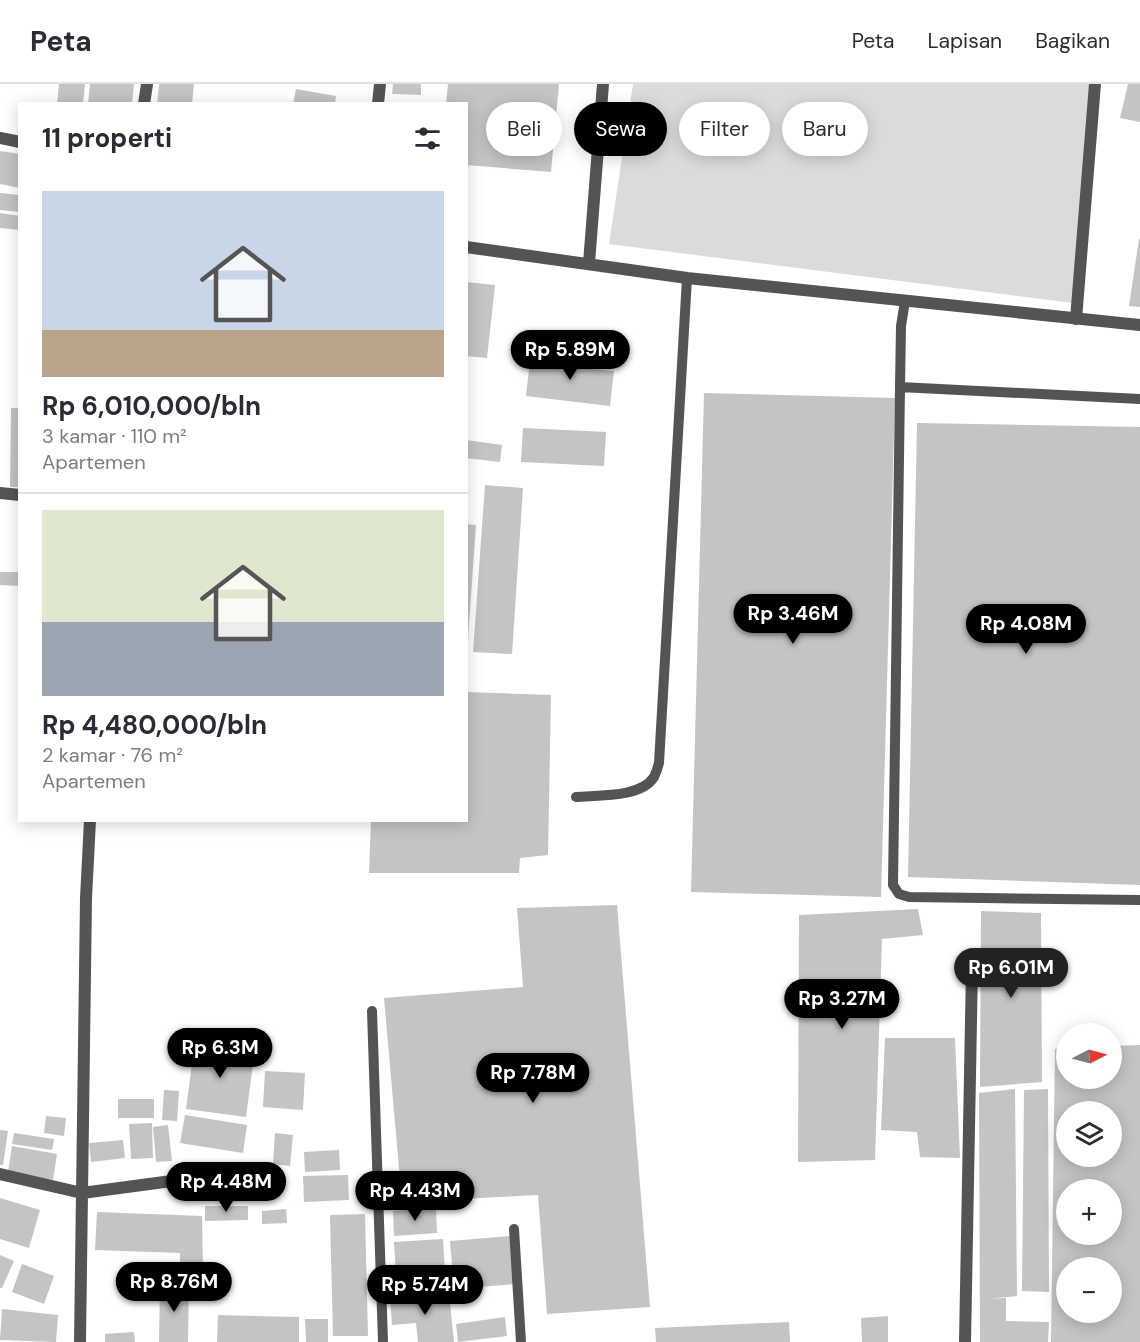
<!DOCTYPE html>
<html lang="id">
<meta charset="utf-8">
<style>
:root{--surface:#fff;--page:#f7f7f7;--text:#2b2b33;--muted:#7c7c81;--line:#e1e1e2;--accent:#000}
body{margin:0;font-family:"DM Sans",sans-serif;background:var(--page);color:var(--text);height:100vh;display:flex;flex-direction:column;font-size:22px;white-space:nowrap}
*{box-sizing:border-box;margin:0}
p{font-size:20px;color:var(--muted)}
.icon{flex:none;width:33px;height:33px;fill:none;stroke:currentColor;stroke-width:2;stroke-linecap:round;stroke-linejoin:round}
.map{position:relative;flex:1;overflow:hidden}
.details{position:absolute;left:18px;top:18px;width:450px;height:720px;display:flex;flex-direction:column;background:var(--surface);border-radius:0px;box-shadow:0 3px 15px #0003}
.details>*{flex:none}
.banner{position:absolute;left:486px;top:18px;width:564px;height:54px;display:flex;gap:12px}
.needle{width:39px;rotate:84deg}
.fabs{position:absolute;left:1056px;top:939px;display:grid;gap:12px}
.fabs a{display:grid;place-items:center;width:66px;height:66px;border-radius:50%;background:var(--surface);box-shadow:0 3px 15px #0003;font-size:30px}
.price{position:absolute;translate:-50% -51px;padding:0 14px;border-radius:21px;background:var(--accent);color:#fff;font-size:20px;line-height:39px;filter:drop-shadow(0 2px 3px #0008)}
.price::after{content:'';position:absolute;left:50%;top:36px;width:18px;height:14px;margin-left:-9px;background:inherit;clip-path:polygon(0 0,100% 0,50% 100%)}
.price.selected{background:#222;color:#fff}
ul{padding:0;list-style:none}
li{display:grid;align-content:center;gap:12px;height:318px;padding:0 24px}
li+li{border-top:2px solid var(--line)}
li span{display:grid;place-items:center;height:186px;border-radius:0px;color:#555}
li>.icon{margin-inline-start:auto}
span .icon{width:108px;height:108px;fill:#fffc;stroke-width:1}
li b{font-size:26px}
h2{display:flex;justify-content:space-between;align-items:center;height:72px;padding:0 24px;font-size:26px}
.tag{padding:0 21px;border-radius:27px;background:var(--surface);box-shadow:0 3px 15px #0003;font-size:21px;line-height:54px}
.tag.selected{background:var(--accent);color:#fff}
header{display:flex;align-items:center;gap:36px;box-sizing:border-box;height:84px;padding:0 30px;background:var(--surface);border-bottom:2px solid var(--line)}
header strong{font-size:28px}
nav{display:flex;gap:33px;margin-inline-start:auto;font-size:21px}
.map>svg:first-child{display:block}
.green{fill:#dbdbdb}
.building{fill:#c4c4c4;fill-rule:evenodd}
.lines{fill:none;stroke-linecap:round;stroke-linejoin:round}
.lane{stroke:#545454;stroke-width:10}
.street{stroke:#545454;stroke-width:12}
</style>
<header>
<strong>Peta</strong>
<nav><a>Peta</a><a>Lapisan</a><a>Bagikan</a></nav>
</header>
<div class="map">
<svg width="1140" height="1258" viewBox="0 0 1140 1258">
<rect width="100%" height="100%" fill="#fff"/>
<path class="green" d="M633,0h459l-19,219 -464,-59z"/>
<path class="building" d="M59,0h26l-2,20h-26z
M90,0h44l-2,20h-44z
M159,0h35l-2,20h-35z
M393,0h28v11l-29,-1z
M448,0h111l-8,88 -85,-7v-61h-20z
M1128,0h12v38l-20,-4z
M296,5l40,7 -1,8h-42z
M0,67l20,3v34l-20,-4z
M0,109l20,2v17l-20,-2z
M0,129l20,3v14l-20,-2z
M1139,155h1v68l-11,-1z
M466,198l29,3 -8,73 -21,-2z
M560,265l24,2 -2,17 32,3 -4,35 -84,-10 4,-35 29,4z
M704,309l191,5 -14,499 -190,-5z
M11,324h9v79h-10z
M917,339l223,4v458l-232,-8z
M523,344l83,4 -2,34 -83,-4z
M466,356l36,5 -2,17 -34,-4z
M485,401l38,3 -11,166 -39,-2z
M466,440l10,1 -8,113h-2z
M0,488h20v14l-20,-1z
M466,608l85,3 -3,160 -28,3 -1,15h-150l2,-53h95z
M617,821l33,402 -103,7 -9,-119 -136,7 -18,-204 139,-11 -6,-79z
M918,825l5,26 -41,4 -7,221 -77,2 1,-247z
M981,827l60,2 1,169 -62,5z
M885,954h70l5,120 -40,-1 -3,-25 -36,-2z
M195,957l60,8 -9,68 -60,-8z
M1140,961v297h-89l4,-293 11,-1v30h46v-32zM1066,1028h46v44h-46zM1066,1106h46v44h-46zM1066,1184h46v44h-46z
M265,987l40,2 -2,37 -40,-3z
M1015,1005l2,207 -29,3 18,-1v23l43,1 -1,20h-68l-1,-249z
M1048,1005l1,203 -27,-1 2,-201z
M164,1006l15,1 -2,30 -15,-1z
M118,1015h36v19h-36z
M185,1031l62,10 -4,28 -63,-10z
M46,1032l20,2 -2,18 -20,-3z
M152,1039l1,35 -22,1 -2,-35z
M168,1041l4,36 -16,1 -3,-35z
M0,1046l8,1 -5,34h-3z
M14,1049l40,6 -2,11 -40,-6z
M275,1049l18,2 -3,31 -17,-2z
M123,1056l2,18 -34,4 -2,-19z
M12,1062l45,8 -4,26 -45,-8z
M339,1066l1,20 -35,2 -1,-20z
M348,1091l1,25 -45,2 -1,-26z
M0,1114l40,12 -11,38 -29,-9z
M205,1122h43v14l-43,1z
M436,1124l1,25 -43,3 -1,-25z
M286,1125l1,14 -25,1v-13z
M97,1128l105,4 1,52h-23v-15l-85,-3z
M365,1130l3,122h-35l-3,-121z
M511,1152l4,48 -61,5 -4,-48z
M443,1155l3,51 -49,3 -3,-51z
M0,1171l14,6 -12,27h-2z
M22,1180l32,12 -10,28 -32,-12z
M160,1199h29l-1,59h-29z
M449,1209l5,49h-36l-2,-19 -24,2 -2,-27z
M2,1225l56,6 -2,27 -56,-2z
M218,1231l81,2v25h-82z
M888,1232v26h-26l-1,-24z
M505,1233l2,19 -49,6 -2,-18z
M305,1235h23v23h-22z
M789,1238l1,20h-134l-1,-14z
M134,1248l1,10h-30v-8z"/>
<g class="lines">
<path class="lane" d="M905,217l-4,25 -1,61 -7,498 6,9 10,3 231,3
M900,303l240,12
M576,713c21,-2 65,1 78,-20 2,-4 4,-10 5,-14l28,-485
M372,927l11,331
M514,1145l7,113"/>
<path class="street" d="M144,20l3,-20
M378,20l2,-20
M0,54l20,4
M466,163l221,31 453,47
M589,179l14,-179
M1076,235l19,-235
M0,409l20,2
M0,1090l82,19 172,-23
M80,1258l6,-444 4,-78
M965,1258l7,-375"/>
</g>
</svg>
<div class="fabs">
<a><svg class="needle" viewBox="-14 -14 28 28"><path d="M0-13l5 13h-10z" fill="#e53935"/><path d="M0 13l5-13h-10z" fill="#7c7c81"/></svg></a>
<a><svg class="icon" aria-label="layers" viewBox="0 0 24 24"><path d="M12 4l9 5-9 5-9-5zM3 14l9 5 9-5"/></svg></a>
<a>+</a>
<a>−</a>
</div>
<b class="price" style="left:570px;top:297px">Rp 5.89M</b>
<b class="price" style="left:793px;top:561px">Rp 3.46M</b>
<b class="price" style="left:1026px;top:571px">Rp 4.08M</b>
<b class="price selected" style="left:1011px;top:915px">Rp 6.01M</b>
<b class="price" style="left:842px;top:946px">Rp 3.27M</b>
<b class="price" style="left:220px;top:995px">Rp 6.3M</b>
<b class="price" style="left:533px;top:1020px">Rp 7.78M</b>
<b class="price" style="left:226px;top:1129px">Rp 4.48M</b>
<b class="price" style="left:415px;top:1138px">Rp 4.43M</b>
<b class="price" style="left:174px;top:1229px">Rp 8.76M</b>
<b class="price" style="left:425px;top:1232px">Rp 5.74M</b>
<div class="banner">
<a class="tag">Beli</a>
<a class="tag selected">Sewa</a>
<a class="tag">Filter</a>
<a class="tag">Baru</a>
</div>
<section class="details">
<h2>11 properti<svg class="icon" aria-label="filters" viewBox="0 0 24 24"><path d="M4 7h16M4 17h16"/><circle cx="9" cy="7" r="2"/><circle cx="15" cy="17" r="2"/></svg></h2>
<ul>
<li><span style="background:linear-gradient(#c9d6e8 75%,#b9a48a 0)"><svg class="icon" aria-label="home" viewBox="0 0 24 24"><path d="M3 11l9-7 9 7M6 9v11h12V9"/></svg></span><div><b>Rp 6,010,000/bln</b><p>3 kamar · 110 m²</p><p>Apartemen</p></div></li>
<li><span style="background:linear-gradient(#dfe7d0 60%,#9aa5b1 0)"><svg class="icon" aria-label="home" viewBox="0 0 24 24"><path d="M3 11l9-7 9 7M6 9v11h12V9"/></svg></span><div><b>Rp 4,480,000/bln</b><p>2 kamar · 76 m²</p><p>Apartemen</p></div></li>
</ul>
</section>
</div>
